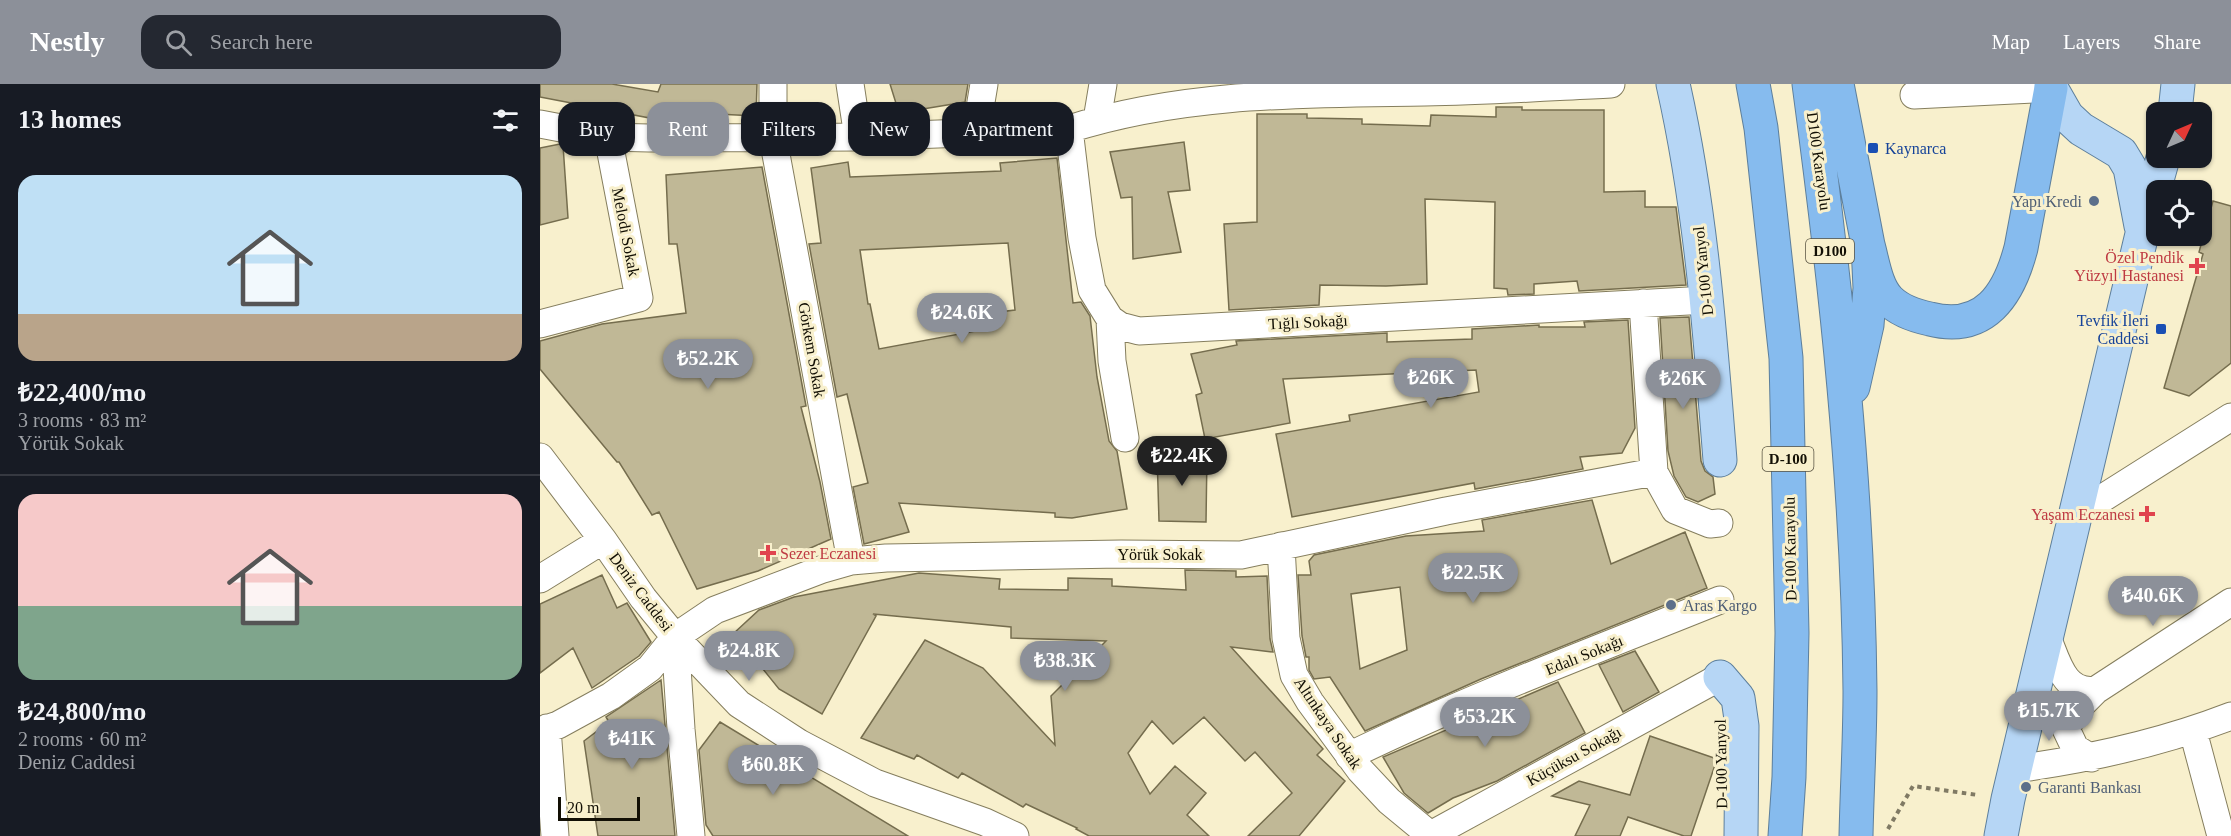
<!DOCTYPE html>
<meta charset="utf-8">
<style>
:root{--surface:#171b24;--page:#242831;--text:#f1f3f6;--muted:#9ea1a6;--line:#363941;--accent:#8c9099}
body{margin:0;font-family:"Times New Roman",serif;background:var(--page);color:var(--text);height:100vh;display:flex;flex-direction:column;font-size:22px;white-space:nowrap}
*{box-sizing:border-box;margin:0}
p{font-size:20px;color:var(--muted)}
.icon{flex:none;width:33px;height:33px;fill:none;stroke:currentColor;stroke-width:2;stroke-linecap:round;stroke-linejoin:round}
.map{position:relative;flex:1;overflow:hidden}
.drawer{display:flex;flex-direction:column;background:var(--surface);width:540px}
.drawer>*{flex:none}
.guide{position:absolute;left:18px;top:18px;width:570px;height:54px;display:flex;gap:12px}
.needle{width:39px;rotate:46deg}
.tools{position:absolute;left:1606px;top:18px;display:grid;gap:12px}
.tools a{display:grid;place-items:center;width:66px;height:66px;border-radius:12px;background:var(--surface);box-shadow:0 2px 4px #0004;font-size:30px}
.scale{position:absolute;left:18px;bottom:15px;width:82px;box-sizing:border-box;padding-left:6px;border:3px solid #120f04;border-top:0;font-size:16px;line-height:21px;white-space:nowrap;color:#120f04;-webkit-text-stroke:4px #f8f0cd;paint-order:stroke}
.price{position:absolute;translate:-50% -51px;padding:0 14px;border-radius:21px;background:var(--accent);color:#fff;font-size:20px;line-height:39px;filter:drop-shadow(0 2px 3px #0008)}
.price::after{content:'';position:absolute;left:50%;top:36px;width:18px;height:14px;margin-left:-9px;background:inherit;clip-path:polygon(0 0,100% 0,50% 100%)}
.price.current{background:#222;color:#fff}
ul{padding:0;list-style:none}
li{display:grid;align-content:center;gap:12px;height:318px;padding:0 18px}
li+li{border-top:2px solid var(--line)}
li span{display:grid;place-items:center;height:186px;border-radius:18px;color:#555}
li>.icon{margin-inline-start:auto}
span .icon{width:108px;height:108px;fill:#fffc;stroke-width:1}
li b{font-size:26px}
h2{display:flex;justify-content:space-between;align-items:center;height:72px;padding:0 18px;font-size:26px}
.chip{padding:0 21px;border-radius:18px;background:var(--surface);box-shadow:0 2px 4px #0004;font-size:21px;line-height:54px}
.chip.current{background:var(--accent);color:#fff}
header{display:flex;align-items:center;gap:36px;box-sizing:border-box;height:84px;padding:0 30px;background:var(--accent);color:#fff}
header strong{font-size:28px}
nav{display:flex;gap:33px;margin-inline-start:auto;font-size:21px}
.search{width:420px;height:54px;background:var(--page);display:flex;align-items:center;gap:15px;box-sizing:border-box;padding:0 21px;border-radius:18px;color:var(--muted);font-size:22px}
main{display:flex;flex:1;min-height:0}
.map>svg:first-child{display:block}
.building{fill:#c0b896;stroke:#756d4e;stroke-width:1.5;fill-rule:evenodd}
.lines{fill:none;stroke-linecap:round;stroke-linejoin:round}
.minor-casing{stroke:#857e5e;stroke-width:29}
.major-casing{stroke:#5d7f9c;stroke-width:35}
.highway-casing{stroke:#5d7f9c;stroke-width:35}
.path{stroke:#807a64;stroke-width:4;stroke-dasharray:4.5 4.5;stroke-linecap:butt}
.minor{stroke:#fff;stroke-width:27}
.major{stroke:#b6d6f5;stroke-width:33}
.highway{stroke:#86bbee;stroke-width:33}
.transit-dot{fill:#1a4fb4;stroke:#f8f0cd;stroke-width:2}
.service-dot{fill:#5c6f8a;stroke:#f8f0cd;stroke-width:2}
.health-dot{fill:#e0444e;stroke:#f8f0cd;stroke-width:2}
.labels{text-anchor:middle;dominant-baseline:central;stroke-width:6;stroke-linejoin:round;paint-order:stroke}
.shield{fill:#f8f0cd;stroke:#575240;stroke-width:1.5}
.shield-label{font-size:15px;font-weight:bold;fill:#120f04}
.transit-label{font-size:16px;fill:#164399;stroke:#f8f0cd;text-anchor:start}
.street-label{font-size:16px;fill:#120f04;stroke:#f8f0cd}
.service-label{font-size:16px;fill:#4e5e75;stroke:#f8f0cd;text-anchor:start}
.health-label{font-size:16px;fill:#be3a42;stroke:#f8f0cd;text-anchor:end}
</style>
<header>
<strong>Nestly</strong>
<div class="search"><svg class="icon" aria-label="search" viewBox="0 0 24 24"><circle cx="10" cy="10" r="6"/><path d="M15 15l6 6"/></svg>Search here</div>
<nav><a>Map</a><a>Layers</a><a>Share</a></nav>
</header>
<main>
<section class="drawer">
<h2>13 homes<svg class="icon" aria-label="filters" viewBox="0 0 24 24"><path d="M4 7h16M4 17h16"/><circle cx="9" cy="7" r="2"/><circle cx="15" cy="17" r="2"/></svg></h2>
<ul>
<li><span style="background:linear-gradient(#bfe0f5 75%,#b9a48a 0)"><svg class="icon" aria-label="home" viewBox="0 0 24 24"><path d="M3 11l9-7 9 7M6 9v11h12V9"/></svg></span><div><b>₺22,400/mo</b><p>3 rooms · 83 m²</p><p>Yörük Sokak</p></div></li>
<li><span style="background:linear-gradient(#f6c9c9 60%,#7fa58c 0)"><svg class="icon" aria-label="home" viewBox="0 0 24 24"><path d="M3 11l9-7 9 7M6 9v11h12V9"/></svg></span><div><b>₺24,800/mo</b><p>2 rooms · 60 m²</p><p>Deniz Caddesi</p></div></li>
</ul>
</section>
<div class="map">
<svg width="1691" height="752" viewBox="0 0 1691 752">
<rect width="100%" height="100%" fill="#f8f0cd"/>
<path class="building" d="M0,0h72l46,8 3,-8h96l-1,32 -39,-2v-3l-61,-2 -1,10 -115,-22z
M350,0h78l-3,18 -66,11z
M956,23h26v3h82v82l41,-1v16h31l10,78 -107,6 -2,-10 -43,3v10l-26,1 -1,-6 -13,-1 1,-86 -70,-3 2,85 -41,2 -66,-1 -1,20 -90,5 -5,-86 33,-2v-108h50v4l55,1v5l68,2 1,-11 65,2z
M644,58l6,48 -22,2 13,60 -48,7 -1,-62 -11,1 -11,-46z
M20,60l3,1 5,73 -28,7v-77z
M517,74l16,145 8,-1 9,14 7,61 12,64 8,10 10,58 -55,9 -17,-1v-4l-156,-10 10,29 -45,12 -11,-57 15,-4 -21,-89 -10,3 -28,-153 12,-1 -10,-75 37,-6 2,15 151,-6 -1,-8zM468,159l7,67 -41,5 2,16 -97,18 -9,-45h-2l-8,-54z
M222,83l44,239 -5,1 19,75 11,57 -73,32 -61,18 -38,-77 -7,3 -33,-53h-2l-77,-93v-28l62,-17 84,-11 -9,-69h-8l-3,-69z
M1673,117l18,5v157l-42,33 -25,-8 39,-134 -4,-2z
M1149,233l12,144 4,10 8,6 2,17 -17,8 -12,-5 -12,-21 -6,-25 -8,-133z
M1088,236l7,108 -13,25 -42,4 3,12 -108,20 -1,-6 -182,34 -16,-83 74,-13 -1,-6 130,-23 -3,-22 -193,9 7,44 -85,16 -9,-44 6,-2 -11,-39 46,-9 -1,-4 151,-8v9l85,-3v-10l67,-4v2h46l-1,-5z
M617,369l50,1 -1,68 -47,-1z
M1052,416l19,64 74,-32 22,56 -226,91 -116,52 -35,-54 -16,2 -5,-9v-13h-3l-4,-21 -4,-61h13l-2,-14 5,-6 92,-19 78,-5 -2,-11zM860,503l7,63 -47,19 -9,-75z
M645,486l51,1v6l31,-1 3,63 3,13 -42,-5 92,102 -6,6 28,26 -46,55h-51l44,-43 -37,-41 -10,9 -41,-44 -31,27 -21,-23 -24,32 22,41 25,-28 31,27 -19,22 22,21h-120l-13,-7 1,-1 -51,-24 -3,3 -61,-34 -4,5 -41,-23 -3,4 -53,-21 64,-98 58,28 72,77 -4,-49 55,-55 -95,-3v-11l-138,-13 3,2 -54,98 -43,-25 -45,-56 25,-23 35,-13 125,-24 81,6 -1,10 69,1v-12l44,1v7l74,4z
M62,491l15,33 10,-5 24,39 -12,14 -47,32 -19,-40 -33,25v-69z
M1095,567l24,41 -36,20 -24,-47z
M121,596l14,156h-77l-14,-95 25,-19 -3,-5z
M1018,598l27,51 -88,48 -44,17 -25,15 -24,-20 -21,-36z
M180,638l188,114h-195l-7,-11 -7,-75z
M1110,652l67,23 -26,77h-7l-56,-19 -8,19h-45l15,-31 -38,-9 27,-15 51,14z"/>
<g class="lines">
<g class="minor-casing">
<path id="minor" d="M233,0v54l78,423
M310,0l8,53
M1374,11l137,-7
M557,36l6,-36
M0,40l68,13 41,1 209,-1 211,-8c116,-37 236,-35 356,-37 62,-1 124,-5 186,-8
M529,45l13,109 10,52 18,29 10,7 19,5 568,-31
M436,48l8,-48
M1103,219l11,169 21,38 35,14 9,-1
M570,235l2,42 13,77
M0,240l99,-26 -31,-161
M0,373l63,83 40,58 32,39 64,67 60,39 76,40 110,39 30,14
M1536,431l155,-98
M741,462l5,92 8,37 16,27 50,68 29,31 41,34
M0,495l63,-39
M135,553l6,92 10,107
M1507,553c10,24 17,58 49,53l135,-88
M7,644l8,108
M0,647l18,-6 53,-29 39,-28 25,-31 40,-27 108,-41 28,-8 35,-3 235,-4 120,1 205,-44 208,-39
M1653,647l28,105
M809,672c121,-59 247,-106 371,-156
M1551,674l-16,-10 -9,-19 9,-18 21,-21
M1475,685c74,-10 146,-26 216,-53
M889,752l291,-159"/>
</g>
<g class="major-casing">
<path id="major" d="M1133,0c28,124 37,249 47,376
M1511,0v4l16,28 14,13 40,24 9,15 11,58
M1635,28l3,-28
M1180,593l18,21 4,28 -1,110
M1461,752l7,-37 134,-565 21,-76"/>
</g>
<g class="highway-casing">
<path id="highway" d="M1213,0l8,44 25,230 6,275 -3,144 -4,59
M1269,0c27,201 49,403 51,607 0,48 -3,97 -4,145
M1297,0l31,161 2,43 -3,37 -14,62
M1328,161c5,18 8,42 21,55 11,11 27,16 41,19 55,14 79,-25 91,-71l30,-160"/>
</g>
<path class="path" d="M1348,745l25,-43 65,9"/>
<use href="#minor" class="minor"/>
<use href="#major" class="major"/>
<use href="#highway" class="highway"/>
</g>
<g class="transit-dot">
<rect x="1327" y="58" width="12" height="12" rx="3"/>
<rect x="1615" y="239" width="12" height="12" rx="3"/>
</g>
<g class="service-dot">
<circle cx="1554" cy="117" r="6"/>
<circle cx="1131" cy="521" r="6"/>
<circle cx="1486" cy="703" r="6"/>
</g>
<g class="health-dot">
<path d="M1654 173h6v6h6v6h-6v6h-6v-6h-6v-6h6z"/>
<path d="M1604 421h6v6h6v6h-6v6h-6v-6h-6v-6h6z"/>
<path d="M225 460h6v6h6v6h-6v6h-6v-6h-6v-6h6z"/>
</g>
<g class="labels">
<g class="shield">
<rect x="1266" y="155" width="48" height="24" rx="4.5"/>
<rect x="1222.5" y="363" width="51" height="24" rx="4.5"/>
</g>
<g class="shield-label">
<text x="1290" y="167">D100</text>
<text x="1248" y="375">D-100</text>
</g>
<g class="transit-label">
<text x="1345" y="64">Kaynarca</text>
<text x="1609" y="236" text-anchor="end">Tevfik İleri<tspan x="1609" dy="18">Caddesi</tspan></text>
</g>
<g class="street-label">
<text transform="translate(1279 77) rotate(82)">D100 Karayolu</text>
<text transform="translate(86 148) rotate(79)">Melodi Sokak</text>
<text transform="translate(1163 187) rotate(-96)">D-100 Yanyol</text>
<text transform="translate(768 238) rotate(-3)">Tığlı Sokağı</text>
<text transform="translate(272 266) rotate(80)">Görkem Sokak</text>
<text transform="translate(1250 465) rotate(-91)">D-100 Karayolu</text>
<text x="620" y="470">Yörük Sokak</text>
<text transform="translate(101 508) rotate(53)">Deniz Caddesi</text>
<text transform="translate(1044 571) rotate(-22)">Edalı Sokağı</text>
<text transform="translate(788 639) rotate(56)">Altınkaya Sokak</text>
<text transform="translate(1034 672) rotate(-29)">Küçüksu Sokağı</text>
<text transform="translate(1181 680) rotate(-91)">D-100 Yanyol</text>
</g>
<g class="service-label">
<text x="1542" y="117" text-anchor="end">Yapı Kredi</text>
<text x="1143" y="521">Aras Kargo</text>
<text x="1498" y="703">Garanti Bankası</text>
</g>
<g class="health-label">
<text x="1644" y="173">Özel Pendik<tspan x="1644" dy="18">Yüzyıl Hastanesi</tspan></text>
<text x="1595" y="430">Yaşam Eczanesi</text>
<text x="240" y="469" text-anchor="start">Sezer Eczanesi</text>
</g>
</g>
</svg>
<div class="tools">
<a><svg class="needle" viewBox="-14 -14 28 28"><path d="M0-13l5 13h-10z" fill="#e53935"/><path d="M0 13l5-13h-10z" fill="#9ea1a6"/></svg></a>
<a><svg class="icon" aria-label="locate" viewBox="0 0 24 24"><circle cx="12" cy="12" r="6"/><path d="M12 2v4M12 18v4M2 12h4M18 12h4"/></svg></a>
</div>
<div class="scale">20 m</div>
<b class="price" style="left:422px;top:260px">₺24.6K</b>
<b class="price" style="left:168px;top:306px">₺52.2K</b>
<b class="price" style="left:891px;top:325px">₺26K</b>
<b class="price" style="left:1143px;top:326px">₺26K</b>
<b class="price current" style="left:642px;top:403px">₺22.4K</b>
<b class="price" style="left:933px;top:520px">₺22.5K</b>
<b class="price" style="left:1613px;top:543px">₺40.6K</b>
<b class="price" style="left:209px;top:598px">₺24.8K</b>
<b class="price" style="left:525px;top:608px">₺38.3K</b>
<b class="price" style="left:1509px;top:658px">₺15.7K</b>
<b class="price" style="left:945px;top:664px">₺53.2K</b>
<b class="price" style="left:92px;top:686px">₺41K</b>
<b class="price" style="left:233px;top:712px">₺60.8K</b>
<div class="guide">
<a class="chip">Buy</a>
<a class="chip current">Rent</a>
<a class="chip">Filters</a>
<a class="chip">New</a>
<a class="chip">Apartment</a>
</div>
</div>
</main>
